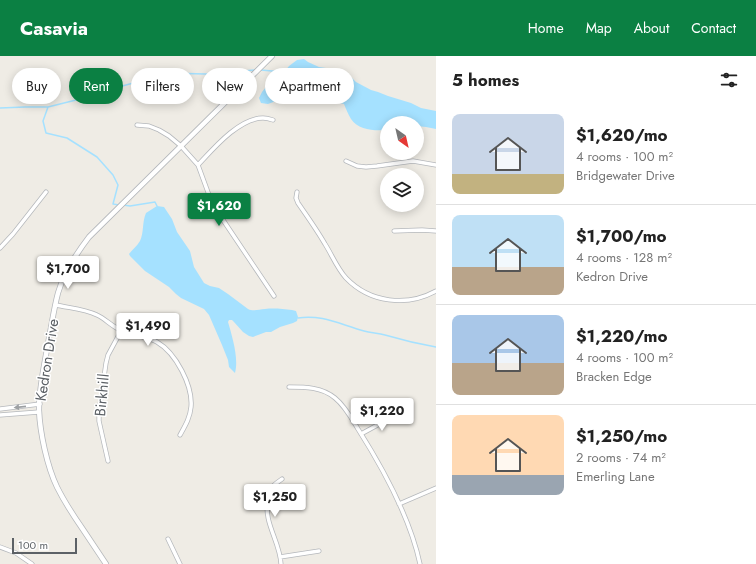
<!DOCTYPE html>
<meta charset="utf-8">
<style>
:root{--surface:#fff;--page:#f6f6f6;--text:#222;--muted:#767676;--line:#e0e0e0;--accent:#0b8043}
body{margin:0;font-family:Jost,sans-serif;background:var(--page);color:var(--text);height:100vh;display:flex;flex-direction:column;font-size:15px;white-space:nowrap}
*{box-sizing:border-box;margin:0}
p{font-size:13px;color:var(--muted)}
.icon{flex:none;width:22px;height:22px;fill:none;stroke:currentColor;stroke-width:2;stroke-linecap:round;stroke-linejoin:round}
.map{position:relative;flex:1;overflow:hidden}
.drawer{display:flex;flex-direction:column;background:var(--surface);width:320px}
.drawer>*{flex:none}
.hud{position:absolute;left:12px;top:12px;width:364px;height:36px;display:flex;gap:8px}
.needle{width:26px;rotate:146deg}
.tools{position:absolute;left:380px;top:60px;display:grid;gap:8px}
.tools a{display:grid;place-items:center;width:44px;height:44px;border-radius:50%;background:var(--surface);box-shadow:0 2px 10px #0003;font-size:20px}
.scale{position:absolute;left:12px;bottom:10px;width:65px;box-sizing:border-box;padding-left:4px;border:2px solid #5c6166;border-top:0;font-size:11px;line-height:14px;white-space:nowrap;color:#5c6166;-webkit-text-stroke:3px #fff;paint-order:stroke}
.price{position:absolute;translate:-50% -34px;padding:0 9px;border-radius:4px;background:#fff;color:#222;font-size:13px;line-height:26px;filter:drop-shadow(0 1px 2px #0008)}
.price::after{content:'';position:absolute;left:50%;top:24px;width:12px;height:9px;margin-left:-6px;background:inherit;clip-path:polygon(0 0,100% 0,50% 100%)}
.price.on{background:var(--accent);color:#fff}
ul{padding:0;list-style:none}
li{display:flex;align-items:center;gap:12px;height:100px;padding:0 16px}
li+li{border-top:1px solid var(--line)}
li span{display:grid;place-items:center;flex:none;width:112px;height:80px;border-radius:8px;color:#555}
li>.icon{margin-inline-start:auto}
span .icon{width:48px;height:48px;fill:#fffc;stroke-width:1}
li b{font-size:17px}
h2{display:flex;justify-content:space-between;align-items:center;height:48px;padding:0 16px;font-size:17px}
.chip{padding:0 14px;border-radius:18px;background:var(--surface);box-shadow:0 2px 10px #0003;font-size:14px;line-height:36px}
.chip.on{background:var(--accent);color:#fff}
header{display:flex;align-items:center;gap:24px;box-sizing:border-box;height:56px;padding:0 20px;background:var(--accent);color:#fff}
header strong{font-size:19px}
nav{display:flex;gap:22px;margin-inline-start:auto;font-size:14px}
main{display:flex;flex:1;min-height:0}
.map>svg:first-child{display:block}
.water{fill:#a5e1ff}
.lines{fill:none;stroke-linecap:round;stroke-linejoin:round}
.stream{stroke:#a5e1ff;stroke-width:1.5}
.minor-casing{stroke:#b5b8bc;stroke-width:5}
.tertiary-casing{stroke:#b5b8bc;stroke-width:6}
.minor{stroke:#fff;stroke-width:3.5}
.tertiary{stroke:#fff;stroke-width:4.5}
.oneway{fill:#9da0a3}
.labels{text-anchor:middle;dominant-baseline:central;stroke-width:3;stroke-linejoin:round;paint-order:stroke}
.street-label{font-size:15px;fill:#5c6166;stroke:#fff}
</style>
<header>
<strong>Casavia</strong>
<nav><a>Home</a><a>Map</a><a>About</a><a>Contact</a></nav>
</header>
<main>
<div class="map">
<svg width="436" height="508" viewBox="0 0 436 508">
<rect width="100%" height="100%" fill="#efece5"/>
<path class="water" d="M304,3l4,3 11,5 14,2 10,4 7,3 6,6 15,8 7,2 10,4 23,7 10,5 15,3v18l-10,-2 -9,-1v-3h-30l-1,7c-12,1 -28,0 -35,-11 -3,-5 -5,-10 -7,-15l-31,-8 -29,2 -16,6 -7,-1 -2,-5 3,-6 4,-5 19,-16 4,-5 8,-6z
M157,150l7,1 8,12 5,13 13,19 4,16 10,16 6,3 9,2 9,6 20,15c6,3 11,0 17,0 9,-1 18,0 27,1l4,1 2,6 -1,4 -4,2 -13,4 -9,5h-5l-13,5 -4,-1 -6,-4 -9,-10 -2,-2h-3l-1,2c4,14 11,36 7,51l-6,-6 -1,-7 -6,-15 -13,-30 -5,-6 -23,-11 -5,-4 -7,-7 -24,-16 -15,-15 -1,-2c4,-5 8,-8 11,-13 4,-8 2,-19 6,-28z"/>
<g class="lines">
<path class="stream" d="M261,14l22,2
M48,51l-5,14 3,12 21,5 30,19 16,18 5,10 -5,19 6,1
M0,52l25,-1h23l32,-8 24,-8 33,-9 28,-9 41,1 49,-4
M123,149l7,1 25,-4 2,4
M298,262c24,-4 43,7 66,13 7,2 14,2 21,4 17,5 34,9 51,12"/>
<g class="minor-casing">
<path id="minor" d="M137,69l12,1 10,4 10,6 12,10 17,19 11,30 6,13 59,88
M346,105l11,5 9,1 11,-1 36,-5 23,4
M198,109c15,-16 41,-47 65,-47 3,0 7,1 10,2
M297,136l-1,6 2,5c9,13 19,27 27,41 7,11 12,24 21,34 24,25 61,29 90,13
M394,175l28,-1 14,1
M0,192l13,-14 33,-42
M56,249c13,3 29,4 41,10 9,4 16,13 26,16 11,5 24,5 34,11 19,11 36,44 34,65 -1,11 -6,19 -11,28
M289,331c16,0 33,0 46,11 10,8 17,21 23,31 26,41 52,88 62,135
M0,353l40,-5
M0,359l39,-3
M361,378l33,-18
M108,405l-7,-31 -2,-9v-9l7,-49 2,-8 13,-24
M399,448l37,-16
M168,483l12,25
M0,491l16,6 16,11
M280,501l39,-6
M281,508c-1,-23 -18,-41 -13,-65 1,-4 2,-8 4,-12 3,-3 7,-6 10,-8"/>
</g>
<g class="tertiary-casing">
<path id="tertiary" d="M106,508c-8,-12 -16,-24 -24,-36 -9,-13 -18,-27 -25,-41 -10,-21 -17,-54 -18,-77 0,-24 6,-48 10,-72 3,-15 5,-30 9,-45 6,-21 18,-39 31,-56l183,-181"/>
</g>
<use href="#minor" class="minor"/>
<use href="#tertiary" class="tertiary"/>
</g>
<defs><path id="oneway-solid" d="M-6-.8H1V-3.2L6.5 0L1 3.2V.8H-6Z"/></defs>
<use class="oneway" href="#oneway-solid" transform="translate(20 351) rotate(174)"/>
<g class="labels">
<g class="street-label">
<text transform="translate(47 304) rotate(-81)">Kedron Drive</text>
<text transform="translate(102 339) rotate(-85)">Birkhill</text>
</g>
</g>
</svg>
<div class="tools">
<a><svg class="needle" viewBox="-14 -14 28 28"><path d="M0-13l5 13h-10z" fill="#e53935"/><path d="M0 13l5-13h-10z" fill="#767676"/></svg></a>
<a><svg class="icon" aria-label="layers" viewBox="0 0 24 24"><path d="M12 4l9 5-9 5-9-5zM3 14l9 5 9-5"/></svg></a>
</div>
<div class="scale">100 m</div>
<b class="price on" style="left:219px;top:171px">$1,620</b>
<b class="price" style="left:68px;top:234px">$1,700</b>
<b class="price" style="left:148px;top:291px">$1,490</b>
<b class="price" style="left:382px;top:376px">$1,220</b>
<b class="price" style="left:275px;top:462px">$1,250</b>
<div class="hud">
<a class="chip">Buy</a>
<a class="chip on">Rent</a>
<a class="chip">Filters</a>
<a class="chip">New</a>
<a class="chip">Apartment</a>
</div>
</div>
<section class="drawer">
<h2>5 homes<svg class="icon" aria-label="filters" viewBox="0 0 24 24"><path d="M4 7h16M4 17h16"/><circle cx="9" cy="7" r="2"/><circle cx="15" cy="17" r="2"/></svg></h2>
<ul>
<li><span style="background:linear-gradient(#c9d6e8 75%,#c2b280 0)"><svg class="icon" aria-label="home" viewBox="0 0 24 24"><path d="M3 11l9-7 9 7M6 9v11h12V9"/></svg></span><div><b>$1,620/mo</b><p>4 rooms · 100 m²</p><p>Bridgewater Drive</p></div></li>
<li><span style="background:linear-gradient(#bfe0f5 65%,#b9a48a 0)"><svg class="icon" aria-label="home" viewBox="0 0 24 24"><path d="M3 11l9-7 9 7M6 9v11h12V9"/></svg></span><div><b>$1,700/mo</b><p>4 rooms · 128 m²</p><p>Kedron Drive</p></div></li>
<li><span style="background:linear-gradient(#a9c7e8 60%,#b9a48a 0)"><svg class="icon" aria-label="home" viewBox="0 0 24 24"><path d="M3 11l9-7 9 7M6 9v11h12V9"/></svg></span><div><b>$1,220/mo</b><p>4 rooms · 100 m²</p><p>Bracken Edge</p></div></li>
<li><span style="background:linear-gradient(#ffd9b3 75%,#9aa5b1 0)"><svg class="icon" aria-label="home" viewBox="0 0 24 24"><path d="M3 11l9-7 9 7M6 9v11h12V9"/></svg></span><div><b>$1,250/mo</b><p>2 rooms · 74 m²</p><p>Emerling Lane</p></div></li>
</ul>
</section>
</main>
